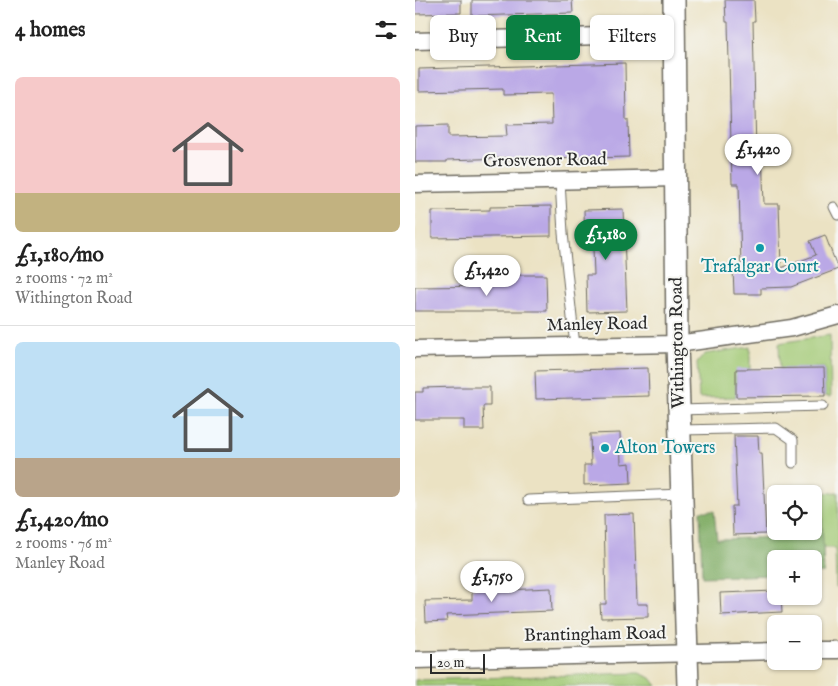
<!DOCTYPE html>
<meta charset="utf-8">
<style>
:root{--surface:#fff;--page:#f6f6f6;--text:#222;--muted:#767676;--line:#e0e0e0;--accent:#0b8043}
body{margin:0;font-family:"IM FELL English",serif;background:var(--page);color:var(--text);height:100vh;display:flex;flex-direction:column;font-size:19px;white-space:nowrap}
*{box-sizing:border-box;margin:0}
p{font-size:16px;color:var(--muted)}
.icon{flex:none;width:28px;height:28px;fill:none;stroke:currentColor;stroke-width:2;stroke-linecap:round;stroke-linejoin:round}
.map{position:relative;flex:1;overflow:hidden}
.drawer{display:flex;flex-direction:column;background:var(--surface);width:415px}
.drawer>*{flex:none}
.hud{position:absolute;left:15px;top:15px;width:332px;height:45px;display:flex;gap:10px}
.fabs{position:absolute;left:352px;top:485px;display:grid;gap:10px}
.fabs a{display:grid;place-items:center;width:55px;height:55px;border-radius:8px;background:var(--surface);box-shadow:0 1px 4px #0004;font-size:25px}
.scale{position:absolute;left:15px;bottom:12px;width:55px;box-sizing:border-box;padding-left:5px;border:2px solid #2b2b2b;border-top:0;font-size:14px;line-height:18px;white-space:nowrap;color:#2b2b2b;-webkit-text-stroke:4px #f6f6f2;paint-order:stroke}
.price{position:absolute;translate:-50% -42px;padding:0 11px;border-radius:18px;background:#fff;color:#222;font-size:16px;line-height:32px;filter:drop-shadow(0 1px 2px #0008)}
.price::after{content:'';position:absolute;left:50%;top:30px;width:15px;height:11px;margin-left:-8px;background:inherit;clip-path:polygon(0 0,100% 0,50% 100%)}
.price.active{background:var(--accent);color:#fff}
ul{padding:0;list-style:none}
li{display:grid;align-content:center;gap:10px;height:265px;padding:0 15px}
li+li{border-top:1px solid var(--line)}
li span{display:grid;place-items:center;height:155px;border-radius:8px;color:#555}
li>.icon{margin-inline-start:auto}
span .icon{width:90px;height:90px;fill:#fffc;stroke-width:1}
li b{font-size:21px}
h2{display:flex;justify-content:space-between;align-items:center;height:60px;padding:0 15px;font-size:21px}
.chip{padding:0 18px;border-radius:8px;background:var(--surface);box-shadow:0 1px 4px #0004;font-size:18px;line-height:45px}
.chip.active{background:var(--accent);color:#fff}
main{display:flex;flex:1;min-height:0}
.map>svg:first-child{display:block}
.green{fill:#a2c974;stroke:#667a50}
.forest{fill:#81ad66;stroke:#566c48}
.building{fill:#baa8e6}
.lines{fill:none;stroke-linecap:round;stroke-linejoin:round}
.service-casing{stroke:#6e6b60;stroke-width:11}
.minor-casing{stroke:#6e6b60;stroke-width:19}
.tertiary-casing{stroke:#6e6b60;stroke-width:24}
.service{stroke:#fff;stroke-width:9}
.minor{stroke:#fff;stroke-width:16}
.tertiary{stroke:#fff;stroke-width:21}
.culture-dot{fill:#0f9aa8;stroke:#f6f6f2;stroke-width:2}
.labels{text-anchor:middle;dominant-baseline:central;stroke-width:4;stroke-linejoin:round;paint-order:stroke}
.street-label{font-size:18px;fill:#2b2b2b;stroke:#f6f6f2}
.culture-label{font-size:18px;fill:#0d838f;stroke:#f6f6f2}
</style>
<main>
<section class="drawer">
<h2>4 homes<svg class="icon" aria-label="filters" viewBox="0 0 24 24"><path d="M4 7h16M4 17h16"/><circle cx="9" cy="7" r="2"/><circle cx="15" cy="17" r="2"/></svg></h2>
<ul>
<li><span style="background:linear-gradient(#f6c9c9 75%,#c2b280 0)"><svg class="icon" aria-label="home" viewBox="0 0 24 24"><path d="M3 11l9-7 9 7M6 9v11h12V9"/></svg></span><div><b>£1,180/mo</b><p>2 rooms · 72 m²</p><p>Withington Road</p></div></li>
<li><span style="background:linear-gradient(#bfe0f5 75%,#b9a48a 0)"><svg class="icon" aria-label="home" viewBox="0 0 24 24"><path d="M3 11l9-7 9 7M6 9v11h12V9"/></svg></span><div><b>£1,420/mo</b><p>2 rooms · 76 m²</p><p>Manley Road</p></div></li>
</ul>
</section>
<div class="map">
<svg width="423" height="686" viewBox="0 0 423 686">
<rect width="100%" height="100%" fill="#f6f6f2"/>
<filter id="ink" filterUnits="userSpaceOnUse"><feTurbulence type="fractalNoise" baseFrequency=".02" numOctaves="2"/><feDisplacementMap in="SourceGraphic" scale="10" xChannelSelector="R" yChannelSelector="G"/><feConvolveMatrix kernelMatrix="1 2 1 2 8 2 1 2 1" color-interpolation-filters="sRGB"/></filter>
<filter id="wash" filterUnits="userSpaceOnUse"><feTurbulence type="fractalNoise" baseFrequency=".0096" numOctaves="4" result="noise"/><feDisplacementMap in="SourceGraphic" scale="20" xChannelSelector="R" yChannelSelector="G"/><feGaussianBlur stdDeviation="1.12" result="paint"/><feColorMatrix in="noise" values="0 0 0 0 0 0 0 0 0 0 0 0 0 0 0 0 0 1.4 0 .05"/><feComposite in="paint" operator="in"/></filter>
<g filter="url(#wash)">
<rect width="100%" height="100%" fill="#ebe2c3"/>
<path class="green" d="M415,335l1,62 -6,-1 -1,-28 -44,1 -1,-26z
M335,347v22l-14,1v27l-37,1 -2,-35 8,-9z
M423,492v95h-2l-1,-39h-12l-2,-55z
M224,673l12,5 6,8h-242v-6z"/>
<path class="forest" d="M406,493l3,80 -10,1v-15h-38v16l-74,2 -2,-66h14l3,28 67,-2v-6h30v-37h-18z"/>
<g id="blocks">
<path class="building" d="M0,0h46v13l-46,1z
M57,0h100l1,13 -101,3z
M310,0h29l1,21h-2l3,132 6,-1 2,52h15l2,64 35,-13 -6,-14 15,-6 13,34 -47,18 -30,1v6h-27l-1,-26h8l-2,-84h-7l-4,-162h-2z
M210,63l1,57h2l1,37 -122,3v-2l-60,2v2h-32v-36l33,-1v12l59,-1 -1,-11 46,-1 -1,-30 -48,1v-6l-84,2v-22z
M136,206v30l-119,2v-27l58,-1v-3z
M208,209l4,102 -40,1 -1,-37h8l-1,-28h-8l-1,-37z
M91,275h40l1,36h-132v-24l91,-1z
M233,368l1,28 -113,3 -1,-28z
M409,368l1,28 -89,1v-28z
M42,387h33v19h-7l1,24h-20v-10h-49v-28h8v-4z
M205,433l1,31 9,-1 1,20 -47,2v-20h7l-1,-31z
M319,436h24l1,17h3l4,81 -33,1 -1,-29h5z
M219,514l3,90h11v13l-47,1 -1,-14h6l-2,-89z
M90,587v3l46,-2 1,23 -106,4 1,6 -21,1 -1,-21 47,-1v-12z
M361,591v5h5l1,16 -61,3 -1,-22z"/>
</g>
</g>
<g filter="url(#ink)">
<use href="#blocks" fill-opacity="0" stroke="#6e6b60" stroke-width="1"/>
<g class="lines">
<g class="service-casing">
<path id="service" d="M145,181l3,52 12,113
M419,207l4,8
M264,410l144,-4
M265,430l96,-2 17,12v23
M113,500l154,-6"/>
</g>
<g class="minor-casing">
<path id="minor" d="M0,41l260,-7
M0,184l261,-6
M0,349l262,-5 115,-16 46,-13
M399,650h24
M0,660l361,-9"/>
</g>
<g class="tertiary-casing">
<path id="tertiary" d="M259,0l3,344 11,342"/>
</g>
<use href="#service" class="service"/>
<use href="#minor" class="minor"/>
<use href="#tertiary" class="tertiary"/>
</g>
</g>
<g class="culture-dot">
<circle cx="345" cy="248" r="5"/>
<circle cx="190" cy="448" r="5"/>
</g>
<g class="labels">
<g class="street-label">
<text transform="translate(130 161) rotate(-1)">Grosvenor Road</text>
<text transform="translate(182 325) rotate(-1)">Manley Road</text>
<text transform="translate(263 343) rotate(-91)">Withington Road</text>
<text transform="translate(180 635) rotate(-1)">Brantingham Road</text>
</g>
<g class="culture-label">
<text x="345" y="267">Trafalgar Court</text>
<text x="200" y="448" text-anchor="start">Alton Towers</text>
</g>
</g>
</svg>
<div class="fabs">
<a><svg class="icon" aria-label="locate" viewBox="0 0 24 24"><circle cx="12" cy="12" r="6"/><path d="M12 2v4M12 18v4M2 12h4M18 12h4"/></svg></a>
<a>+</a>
<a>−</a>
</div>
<div class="scale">20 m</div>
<b class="price" style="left:343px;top:176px">£1,420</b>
<b class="price active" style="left:191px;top:261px">£1,180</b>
<b class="price" style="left:72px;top:297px">£1,420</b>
<b class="price" style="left:77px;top:603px">£1,750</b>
<div class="hud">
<a class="chip">Buy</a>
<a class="chip active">Rent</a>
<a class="chip">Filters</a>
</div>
</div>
</main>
